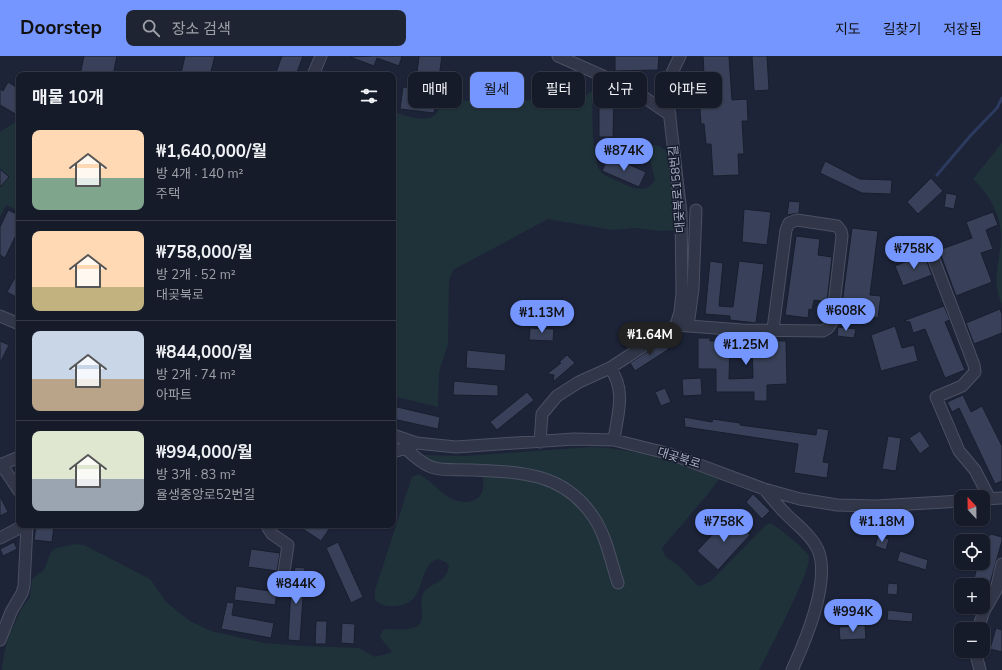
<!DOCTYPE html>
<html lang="ko">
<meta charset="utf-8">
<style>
:root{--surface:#161b2a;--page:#1f2432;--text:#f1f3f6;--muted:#9ea1a8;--line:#353947;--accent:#7696ff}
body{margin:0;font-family:"Nunito Sans","Noto Sans KR",sans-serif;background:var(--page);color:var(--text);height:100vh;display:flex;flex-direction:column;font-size:15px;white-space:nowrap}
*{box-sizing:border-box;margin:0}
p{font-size:13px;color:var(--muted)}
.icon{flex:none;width:22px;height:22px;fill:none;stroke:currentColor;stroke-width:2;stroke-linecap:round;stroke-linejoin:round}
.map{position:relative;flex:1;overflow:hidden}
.side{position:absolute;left:16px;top:16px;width:380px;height:456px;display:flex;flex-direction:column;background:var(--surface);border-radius:8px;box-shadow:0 1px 3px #0004,0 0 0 1px var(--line)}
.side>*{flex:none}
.guide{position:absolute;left:408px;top:16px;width:380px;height:36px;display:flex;gap:8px}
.needle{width:26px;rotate:338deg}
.buttons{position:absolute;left:954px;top:434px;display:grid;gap:8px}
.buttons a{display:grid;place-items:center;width:36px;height:36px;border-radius:8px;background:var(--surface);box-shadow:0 1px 3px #0004,0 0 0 1px var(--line);font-size:20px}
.price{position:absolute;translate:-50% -34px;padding:0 9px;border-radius:14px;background:var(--accent);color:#111;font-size:13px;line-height:26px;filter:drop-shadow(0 1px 2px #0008)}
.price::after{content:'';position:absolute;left:50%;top:24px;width:12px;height:9px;margin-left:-6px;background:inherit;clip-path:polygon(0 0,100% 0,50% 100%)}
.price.current{background:#222;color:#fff}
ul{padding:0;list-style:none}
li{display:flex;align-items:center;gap:12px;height:100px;padding:0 16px}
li+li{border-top:1px solid var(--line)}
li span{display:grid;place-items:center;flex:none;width:112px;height:80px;border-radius:8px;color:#555}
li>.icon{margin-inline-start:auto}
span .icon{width:48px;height:48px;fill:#fffc;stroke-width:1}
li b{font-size:17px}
h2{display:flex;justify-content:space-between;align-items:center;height:48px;padding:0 16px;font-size:17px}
.tag{padding:0 14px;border-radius:8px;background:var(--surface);box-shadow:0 1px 3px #0004,0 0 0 1px var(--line);font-size:14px;line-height:36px}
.tag.current{background:var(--accent);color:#111}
header{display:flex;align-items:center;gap:24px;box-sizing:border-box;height:56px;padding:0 20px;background:var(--accent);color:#111}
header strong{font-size:19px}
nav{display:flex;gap:22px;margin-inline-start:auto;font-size:14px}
.search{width:280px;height:36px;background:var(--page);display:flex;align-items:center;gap:10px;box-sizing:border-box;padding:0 14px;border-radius:8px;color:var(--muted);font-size:15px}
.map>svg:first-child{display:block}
.green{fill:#1f3239}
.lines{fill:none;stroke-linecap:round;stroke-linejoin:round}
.stream{stroke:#2c3a5f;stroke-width:3}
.building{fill:#384159;stroke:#181e2e}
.minor-casing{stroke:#4b5163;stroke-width:13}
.minor{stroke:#313748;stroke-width:11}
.labels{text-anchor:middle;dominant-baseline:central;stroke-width:3;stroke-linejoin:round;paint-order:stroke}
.street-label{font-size:12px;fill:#aab0c6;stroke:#161c2c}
</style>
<header>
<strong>Doorstep</strong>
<div class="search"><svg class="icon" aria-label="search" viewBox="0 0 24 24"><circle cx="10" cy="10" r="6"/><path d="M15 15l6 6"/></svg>장소 검색</div>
<nav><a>지도</a><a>길찾기</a><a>저장됨</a></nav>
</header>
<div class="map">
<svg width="1002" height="614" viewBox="0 0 1002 614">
<rect width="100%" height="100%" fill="#1d2438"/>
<path class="green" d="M593,34c-1,16 -2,70 8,82 5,5 13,7 19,10 10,5 16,8 27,6l8,-7 -8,-37c6,1 13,1 18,6 8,9 11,65 13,80l-17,1 -27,-3 -21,2 -65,-11 -95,51 -4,10 -1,64 -9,28 -1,35 -45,-11v-204l2,-1 -2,-3v-76c22,6 47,17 48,-15l26,4 77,-1 28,3 10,-4z
M17,65l2,1v89l-13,-6 -6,12v-85z
M1002,87v162c-11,-25 -2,-42 -1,-67 1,-22 -12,-44 -28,-59z
M591,391c44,1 86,16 128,32l-12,16 -45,53 3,8 15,11 17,18 4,1 10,-5 55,-56 4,-2c7,3 38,28 39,34 3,12 -41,96 -50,113h-757l2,-15 4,-18 14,-29 8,-11 2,-18 12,-9 7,-18 5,-4 20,-4 8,1 66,34 17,24 23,18 21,10 53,12 38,3 57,2 16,9 17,-5 -12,-15 2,-6 3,-2c61,5 24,-24 42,-40 9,-8 20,-8 22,-23l-3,-4 -9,-3c-22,9 -8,47 -44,47 -7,0 -13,-1 -18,-6v-10l37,-113 7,-3c11,6 19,16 29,23 5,3 11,5 18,5 21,-1 18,-19 16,-35l-4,-3 -37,-1 -14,-2 -3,-6 40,1z"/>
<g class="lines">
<path class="stream" d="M937,119l34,-40 26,-27 5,-10"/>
</g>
<path class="building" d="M84,0h33l-4,19h-33z
M185,0h30l-5,19 -29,-2z
M282,0h21l-7,19h-21z
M373,0h29l-3,10 -22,-8 -3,8 -24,-9z
M419,0h23l-8,57 -34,-4 3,-22 12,1z
M615,0h44l-1,14 -43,1z
M703,0h26l3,44 15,-1 1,22h-6l2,33h-6l1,21 -26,1 -2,-32h-5l-2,-20h-3l-2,-28h-4l-1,-21 10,-1z
M752,0h15l2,34 -15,1z
M8,26l11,7v27l-19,-11v-16l3,2z
M599,36h15l-1,45h-14z
M609,100l37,16 -7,15 -37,-16z
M825,105l35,18 32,1 -1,14 -29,-1 -42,-20z
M0,113l9,8 -9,10z
M931,122l12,13 -25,23 -11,-12z
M946,137l11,2 -3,14 -10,-2z
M789,145l11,1 -1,11 -12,2z
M744,153l27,3 -4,33 -25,-3z
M8,154l11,5v14l-14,29 -5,-3v-28z
M993,156l5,13 -12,5 7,19 -12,4 11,29 -36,14 -17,-46 33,-12 -6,-16z
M852,172l26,3 -8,64 11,1 -3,22 -14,-2 -4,-14 -2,12 -17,-3z
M796,180l24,3 -2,16 14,2 -5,45 -13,-2 -2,10 -3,-1 -1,9 -23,-3z
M924,198l8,21 -29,11 -8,-20z
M710,205l13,2 -4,43 14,1 6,-46 25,3 -8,59 -26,-3v-4l-25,-2z
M19,214v21l-3,6 -9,-5z
M944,250l6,14 -5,2 20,48 -20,8 -20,-49 -12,4 -3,-11 -7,-1z
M1000,253l2,5v19l-28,11 -8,-21z
M895,270l7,22 12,-3 4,16 -37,10 -10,-36z
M838,271l18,2 -2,9 -17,-2z
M530,272l24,1 -1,12 -24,-1z
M698,282h12v3h20l-1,38 24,-1 -1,-37h34l1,43 -20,1v16h-13v-9h-38v-23h-18z
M0,285l9,4 -9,18z
M664,285l5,8 -34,22 -5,-8z
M467,294l39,4 -1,17 -39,-3z
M567,299l8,8 -22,19 1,-7 -7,-1 14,-11 -2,-1z
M701,322l1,17 -19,1 -1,-17z
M454,325l44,4v11l-45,-1z
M665,332l6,14 -10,4 -6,-14z
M527,336l7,8 -37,30 -7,-8z
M963,339l8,17 11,-6 20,40v35l-7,3 -36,-76 -7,4 -5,-10z
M393,350l47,11 -2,12 -45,-10z
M684,361l28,5 1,-3 27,4v2l76,10 1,-7 12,2 -6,32 6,1 -2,15 -33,-5 4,-29 -113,-17z
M920,375l10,15 -10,8 -11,-16z
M888,380l13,2 -5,33 -14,-2z
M753,438l17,17 -8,8 -16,-17z
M0,440l8,16 -8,4z
M730,460l20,19 -32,35 -21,-19z
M36,469h18l-2,17 -18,-2z
M297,469h35l-11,16z
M991,478l11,3v4l-12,42 -16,-4 4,-16h5v-20z
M878,480l11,3 -3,11 -11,-4z
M14,486l3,7 -14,7 -3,-7z
M338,486l25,55 -12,6 -25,-55z
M251,493l29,4 -3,18 -29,-4z
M900,495l28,9 -2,10 -29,-9z
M295,511l10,1 -5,73 -12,-1 3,-51z
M888,527l10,1 -1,11 -10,-1z
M236,530l41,6 -2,13 -41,-5z
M227,546l7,1 -2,12 42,8 -3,15 -50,-9z
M888,554l25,3 -1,9 -25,-2z
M316,565h11l-1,23h-11z
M342,567l13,1 -1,20 -13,-1z
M865,569l1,14 -26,1 -1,-13z
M996,572l6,2v22l-12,-3z"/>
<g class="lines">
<g class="minor-casing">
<path id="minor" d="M558,0l74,33 38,26
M313,19l8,-19
M928,188l46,121 1,7 -13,14 -26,11 23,54 16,19 15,29
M0,260l19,8
M676,269l66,5 81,1 5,-3 4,-6 10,-86 -1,-5 -4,-5 -40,-6 -8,3 -3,7 -13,99
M688,270l5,-37 3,-79
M610,312c17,23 7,47 4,72
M393,379l23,8 40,4 118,-8 40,1 56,14 94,35 36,10 37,6 39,1 85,-5
M540,386l2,-28 15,-18 22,-14 31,-14 66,-43 4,-13 2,-19 -1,-80 -14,-120 3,-16 10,-21
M406,393c27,25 31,20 66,21 47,2 90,2 120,45 14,19 19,47 26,68
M393,396l19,-6
M1,408l18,27
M0,409l19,-8
M764,433c7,8 14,17 22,25 11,11 26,22 32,36 13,31 -13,92 -26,120
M983,443l19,-1
M269,469l-1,3 4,6 16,11 -5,33
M0,482l25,-13
M978,573l6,-18 12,-21 6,-26
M0,584l11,-28 11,-19 2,-7 3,-61
M975,595l5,19"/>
</g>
<use href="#minor" class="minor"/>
</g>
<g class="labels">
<g class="street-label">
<text transform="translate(677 133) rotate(-95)">대곶북로158번길</text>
<text transform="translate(679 402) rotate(17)">대곶북로</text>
</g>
</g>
</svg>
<div class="buttons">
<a><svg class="needle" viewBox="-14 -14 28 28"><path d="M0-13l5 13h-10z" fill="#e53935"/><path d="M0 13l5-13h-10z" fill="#9ea1a8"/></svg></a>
<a><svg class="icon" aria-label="locate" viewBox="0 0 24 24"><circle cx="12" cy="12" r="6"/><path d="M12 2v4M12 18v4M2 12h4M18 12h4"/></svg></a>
<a>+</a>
<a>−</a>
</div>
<b class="price" style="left:624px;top:116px">₩874K</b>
<b class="price" style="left:914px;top:214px">₩758K</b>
<b class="price" style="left:846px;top:276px">₩608K</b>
<b class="price" style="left:542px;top:278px">₩1.13M</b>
<b class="price current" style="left:650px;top:300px">₩1.64M</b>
<b class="price" style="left:746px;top:310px">₩1.25M</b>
<b class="price" style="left:724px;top:487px">₩758K</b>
<b class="price" style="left:882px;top:487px">₩1.18M</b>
<b class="price" style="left:296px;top:549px">₩844K</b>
<b class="price" style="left:853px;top:577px">₩994K</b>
<div class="guide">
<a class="tag">매매</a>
<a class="tag current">월세</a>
<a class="tag">필터</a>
<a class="tag">신규</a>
<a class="tag">아파트</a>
</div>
<section class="side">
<h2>매물 10개<svg class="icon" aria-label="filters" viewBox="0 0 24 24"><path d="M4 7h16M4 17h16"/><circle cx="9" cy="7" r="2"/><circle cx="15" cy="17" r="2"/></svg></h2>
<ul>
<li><span style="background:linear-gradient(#ffd9b3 60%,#7fa58c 0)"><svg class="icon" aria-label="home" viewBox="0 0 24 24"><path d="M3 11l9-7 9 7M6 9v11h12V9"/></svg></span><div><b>₩1,640,000/월</b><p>방 4개 · 140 m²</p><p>주택</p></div></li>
<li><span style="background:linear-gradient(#ffd9b3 70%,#c2b280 0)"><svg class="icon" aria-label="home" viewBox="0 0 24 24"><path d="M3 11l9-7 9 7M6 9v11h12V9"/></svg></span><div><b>₩758,000/월</b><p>방 2개 · 52 m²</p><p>대곶북로</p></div></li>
<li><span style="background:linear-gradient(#c9d6e8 60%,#b9a48a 0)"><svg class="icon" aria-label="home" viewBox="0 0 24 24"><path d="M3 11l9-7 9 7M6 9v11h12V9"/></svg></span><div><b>₩844,000/월</b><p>방 2개 · 74 m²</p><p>아파트</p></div></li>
<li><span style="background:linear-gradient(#dfe7d0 60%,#9aa5b1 0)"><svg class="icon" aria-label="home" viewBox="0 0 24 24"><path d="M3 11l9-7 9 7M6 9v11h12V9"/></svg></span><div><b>₩994,000/월</b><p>방 3개 · 83 m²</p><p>율생중앙로52번길</p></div></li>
</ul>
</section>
</div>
